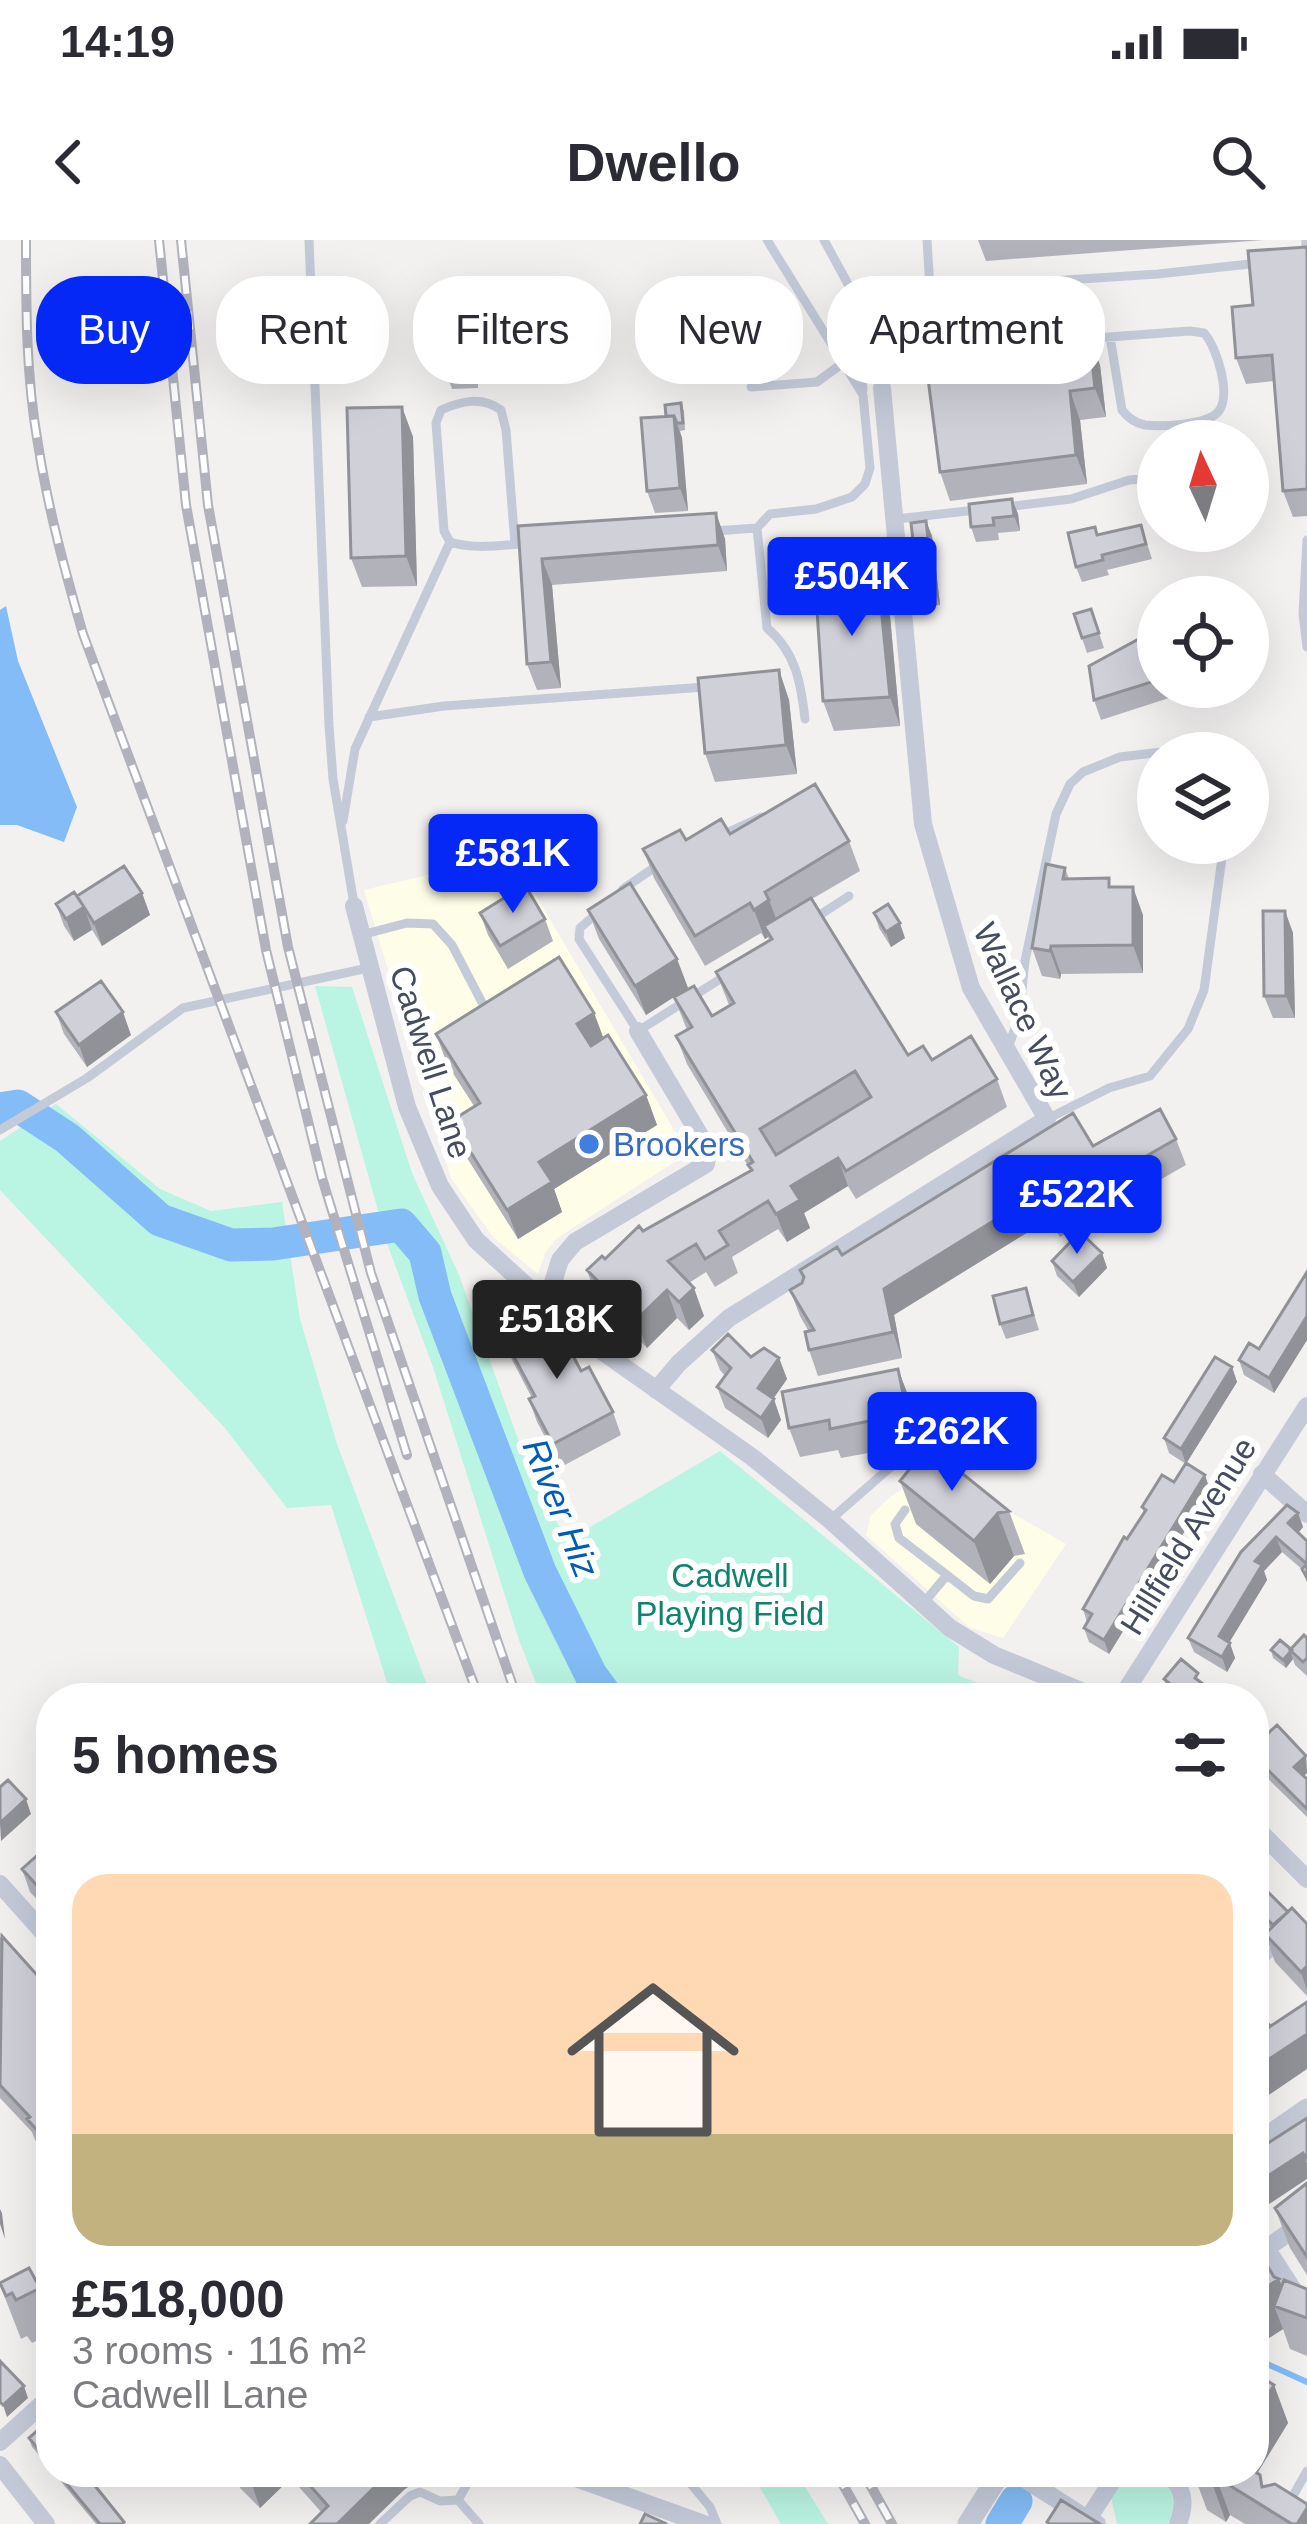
<!DOCTYPE html>
<meta charset="utf-8">
<style>
:root{--surface:#fff;--page:#f2f2f3;--text:#2b2b33;--muted:#7c7c81;--accent:#0528f7}
body{margin:0;font-family:Arial,sans-serif;background:var(--page);color:var(--text);height:100vh;display:flex;flex-direction:column;font-size:45px;white-space:nowrap}
*{box-sizing:border-box;margin:0}
p{font-size:39px;color:var(--muted)}
.icon{flex:none;width:66px;height:66px;fill:none;stroke:currentColor;stroke-width:2;stroke-linecap:round;stroke-linejoin:round}
.map{position:relative;flex:1;overflow:hidden}
.sheet{position:absolute;left:36px;top:1443px;width:1233px;height:804px;display:flex;flex-direction:column;background:var(--surface);border-radius:48px;box-shadow:0 12px 48px #0002}
.sheet>*{flex:none}
.top-card{position:absolute;left:36px;top:36px;width:1236px;height:108px;display:flex;gap:24px}
.needle{width:78px;rotate:356deg}
.fabs{position:absolute;left:1137px;top:180px;display:grid;gap:24px}
.fabs a{display:grid;place-items:center;width:132px;height:132px;border-radius:50%;background:var(--surface);box-shadow:0 12px 48px #0002;font-size:60px}
.price{position:absolute;translate:-50% -102px;padding:0 27px;border-radius:12px;background:var(--accent);color:#fff;font-size:39px;line-height:78px;filter:drop-shadow(0 3px 6px #0008)}
.price::after{content:'';position:absolute;left:50%;top:72px;width:36px;height:27px;margin-left:-18px;background:inherit;clip-path:polygon(0 0,100% 0,50% 100%)}
.price.current{background:#222;color:#fff}
ul{padding:0;list-style:none}
li{display:grid;align-content:center;gap:24px;height:636px;padding:0 36px}
li span{display:grid;place-items:center;height:372px;border-radius:36px;color:#555}
li>.icon{margin-inline-start:auto}
span .icon{width:216px;height:216px;fill:#fffc;stroke-width:1}
li b{font-size:51px}
h2{display:flex;justify-content:space-between;align-items:center;height:144px;padding:0 36px;font-size:51px}
.chip{padding:0 42px;border-radius:48px;background:var(--surface);box-shadow:0 12px 48px #0002;font-size:42px;line-height:108px}
.chip.current{background:var(--accent);color:#fff}
.status{display:flex;justify-content:space-between;align-items:center;height:84px;padding:0 60px;background:var(--surface);direction:ltr}
.status svg{height:33px;fill:currentColor}
header{display:flex;justify-content:space-between;align-items:center;height:156px;padding:0 36px;background:var(--surface);font-size:54px;font-weight:800}
.map>svg:first-child{display:block}
.commercial{fill:#fefee8}
.green{fill:#baf4e2}
.water{fill:#83bcf6}
.lines{fill:none;stroke-linecap:round;stroke-linejoin:round}
.stream{stroke:#83bcf6;stroke-width:6}
.river{stroke:#83bcf6;stroke-width:33}
.service{stroke:#c5cad9;stroke-width:9}
.minor{stroke:#c5cad9;stroke-width:18}
.tertiary{stroke:#c5cad9;stroke-width:21}
.rail-casing{stroke:#b1b2bb;stroke-width:10}
.rail{stroke:#fff;stroke-width:6;stroke-dasharray:18;stroke-linecap:butt}
.wall{fill:#b2b3ba;fill-rule:evenodd}
.shaded-wall{fill:#919297}
.building{fill:#cfd0d8;stroke:#919297;stroke-width:3;fill-rule:evenodd}
.shop-dot{fill:#3f7fe0;stroke:#fff;stroke-width:4.5}
.labels{text-anchor:middle;dominant-baseline:central;stroke-width:12;stroke-linejoin:round;paint-order:stroke}
.street-label{font-size:33px;fill:#464c60;stroke:#fff}
.shop-label{font-size:33px;fill:#366cbe;stroke:#fff;text-anchor:start}
.park-label{font-size:33px;fill:#0d846b;stroke:#fff}
.water-label{font-size:36px;font-style:italic;fill:#005cb8;stroke:#fff}
</style>
<div class="status"><b>14:19</b><svg viewBox="0 0 49 12"><path d="M0 12V9h3v3zM5 12V6h3v6zM10 12V3h3v9zM15 12V0h3v12zM26 1h20v11H26zM47 4h2v5h-2z"/></svg></div>
<header><svg class="icon" aria-label="back" viewBox="0 0 24 24"><path d="M15 5l-7 7 7 7"/></svg>Dwello<svg class="icon" aria-label="search" viewBox="0 0 24 24"><circle cx="10" cy="10" r="6"/><path d="M15 15l6 6"/></svg></header>
<div class="map">
<svg width="1307" height="2284" viewBox="0 0 1307 2284">
<rect width="100%" height="100%" fill="#f3f0f0"/>
<path class="commercial" d="M512,615l169,287 -5,19 -119,77 -12,15 -7,21 -45,-37 -42,-59 -87,-288z
M935,1229l131,75 -63,94 -34,-11 -103,-92 5,-20 19,-18z"/>
<path class="green" d="M315,746l37,1 60,186 47,102 77,214 32,51 152,-89 239,196 -1,28 55,23h-471l-23,-58 -86,-273 -45,-121z
M56,864l104,85 51,22 71,-9 18,117 37,125 95,254h-40l-61,-193 -44,3 -63,-81 -224,-237v-49z
M751,2232h45l32,52h-47z
M1136,2232c32,0 45,24 32,52h-51l-6,-27 9,-16z"/>
<path class="water" d="M6,366l12,55 59,146 -13,35 -47,-17h-17v-215z"/>
<g class="lines">
<path class="stream" d="M1254,2118l53,24"/>
<path class="river" d="M0,869l18,-3 49,32 93,82 71,25 42,-1 128,-19 24,28 10,43 105,276 51,103 17,23
M1002,2284l14,-23"/>
<path class="service" d="M309,0l20,486 4,53 21,125
M767,0l96,155 7,73 -5,16 -13,13 -36,12 -46,5 -13,14 10,100c29,24 34,56 38,91
M824,0l30,55 9,95
M927,0l3,49 228,-15 101,-11
M1305,18l1,-18
M1082,99l108,-8 14,2c13,14 28,63 14,79 -11,13 -56,15 -73,13 -10,-2 -17,-7 -23,-15l-12,-73
M751,147l66,-5 26,-19
M882,148c12,-26 26,-29 52,-32
M1005,267l66,-8 58,-19 29,-2
M896,279l80,-9
M714,291l43,-3
M1307,300l-4,74 4,33
M515,304l-9,-114 -5,-20c-19,-14 -40,-9 -60,0l-5,13 8,108 6,11c24,8 54,3 80,1
M369,477l75,-11 261,-19
M343,581l12,-72 95,-207
M722,595l39,-18
M623,649l35,-24
M597,673l-17,15 -1,11 59,92 87,-55
M815,678l34,-22
M361,695l46,-12 26,1 19,21 36,69
M1008,808l11,-31 6,-56 31,-147 14,-30 13,-12 37,-15 67,-8 18,4
M1047,879l62,-31 41,-12 38,-47 16,-39 20,-147
M0,890l87,-52 96,-70 185,-40
M905,1270l-10,14 4,14 48,37 -25,30
M830,1280l64,-56 48,-34 50,-20
M947,1335l27,21 14,3 32,-36
M51,1715l-9,14 9,17
M1254,1728l27,-25
M474,2232l-16,28 21,24
M681,2232l29,35 7,17
M1289,2263l18,-32
M380,2284l30,-28 10,-4 20,9 18,-1"/>
<path class="minor" d="M354,666l53,201 33,79 36,54 110,100 166,117 78,63 120,108 44,27 104,43
M546,1065l14,-45 15,-18 131,-78 2,-15 -70,-118
M656,1150l23,-27 50,-45 318,-199 -76,-131 -48,-164 -41,-436
M1262,1234l45,40
M1121,1458l186,-292
M1254,1586l53,53
M0,1644l51,57
M1266,2008l33,51
M1254,2017l53,-37
M0,2202l51,-46
M0,2225l46,59
M559,2232l145,52
M1014,2232l67,43
M1167,2232c17,16 19,31 11,52
M1097,2284l-9,-5 30,-47"/>
<path class="tertiary" d="M1254,1906l53,-37
M968,2284l33,-52"/>
<g class="rail-casing">
<path id="rail" d="M26,0c0,68 0,137 12,204 10,65 27,127 45,190l396,1064
M159,0l27,265 80,445 56,228 85,277
M181,0l27,265 80,442 83,326 146,425
M836,2232l29,52
M863,2232l29,52"/>
</g>
<use href="#rail" class="rail"/>
</g>
<path class="wall" d="M978,0h286l-278,21z
M1307,7v269l-14,1 -10,-26 -8,-110 -29,3 -10,-26 17,-53z
M519,69l5,70 -46,3v6l-26,1 -7,-19 27,-31z
M1100,125l6,52 -26,3 7,64 -137,17 -10,-29z
M681,163l3,8 1,19 -5,1 2,7 6,73 -33,2 -8,-22 19,-75z
M402,167l11,30 4,149 -55,1 -11,-29z
M1012,259l6,15 2,17 -22,2 1,7 -23,2 -5,-15z
M716,273l9,26 2,32 -175,14 9,103 -24,2 -10,-26 -9,-138z
M926,281l6,15 8,69 -16,2 -5,-15z
M1141,285l11,34 -45,11 2,5 -27,7 -6,-15 22,-32z
M889,365l11,121 -66,5 -11,-30z
M1091,369l13,39 -17,5 -13,-39z
M1158,391v56h8l3,11 -68,22 -7,-20z
M779,430l10,30 8,74 -82,8 -10,-29z
M730,594l119,7 11,30 -48,28 96,156 24,5 65,19 10,28 -151,92 -8,-13 -44,27 6,15 -23,14 -9,-13 -46,28 6,16 -23,14 -9,-15 -17,11 15,33 -15,14 -12,-12 -30,30 -50,-50 -10,-28 18,-11 38,-28 108,-60 -64,-107 -11,-28 11,-6 -13,-33 38,19 17,-11 -13,-33 53,-32 -1,-3 -3,2 -4,-6 -56,33 -51,-88 -11,-29 43,-9zM866,859l-90,56v-1z
M1065,628l4,11 43,8 31,28v58l-82,1 -1,5 -18,-3 -10,-28z
M142,653l8,22 -48,31 -11,-18 -17,13 -10,-15 -8,-22 21,-7z
M588,670l89,49 11,29 -42,27 -47,-76z
M1285,671l8,22 2,85h-22l-9,-22z
M480,673l65,6 8,22 -45,28 -20,-34z
M874,673l31,25 -14,9 -12,-19z
M56,772l75,23 -44,32 -23,-33z
M594,773l9,25 43,57 11,30 -103,64 8,23 -44,27 -56,-89 -11,-29 23,-15 -27,-42 -11,-30z
M1176,899l10,26 -126,72 -11,-18 -150,92 -5,4 8,43 -84,18 -9,-26v-18l-9,-16 -10,-26 12,-7 1,-3 -3,-10z
M1102,1013l5,15 -28,29 -22,-21 -5,-15z
M1307,1032v68l-33,53 -30,-18 -5,-15 20,-11z
M1026,1048l13,42 -33,9 -6,-15z
M543,1095l38,36 32,41 8,23 -60,32 -24,-45 -8,-23 3,-1 -20,-38 -8,-22z
M712,1110l39,7 28,1 8,21 -14,20 8,21 -13,18 -43,-30 -8,-21 8,-11 -5,-6z
M1232,1127l5,15 -51,81 24,27 -101,164 -20,-12 -5,-14 3,-6 -4,-13 61,-96 -2,-6 32,-25 12,-18 -17,-11 -5,-15z
M898,1129l11,29 7,36 -23,5 2,9 -54,10 -3,-8 -38,7 -11,-29z
M900,1241l109,30 16,43 -11,2 -24,28 -74,-60z
M1298,1273l5,14 -5,6 9,8v42l-4,-13 -21,-18 -18,19 3,9 -38,63 6,15 -8,14 -33,-20 -6,-14z
M1307,1398v38l-12,-11 -2,-6 -7,9 -13,-10 -2,-8 20,-1z
M1164,1439l38,4 20,15h-46l-7,-5z
M1254,1486l10,11 42,19 1,17 -3,3 3,3v38l-53,-52z
M51,1603v71l-21,-22 -8,-23z
M1254,1638l34,34 19,12v72l-32,-34 -10,-28 6,-6 -4,-3 -11,10 -2,-1z
M0,1697l46,48 5,13v160l-16,-18 -3,-8 -32,-34z
M1307,1943v92l-17,-27 -15,-40z
M1254,2003l20,34 5,2 3,7 25,3v67l-17,-7 -7,-20 -17,11 -12,-19z
M51,2025v44l-8,-22z
M0,2045l40,3 11,31v14l-19,10 -5,-7 -6,3z
M1274,2145l14,38 -31,50 7,14 43,37h-62l-15,-9 -4,7 -19,-12 -14,-38z
M51,2191v38l-19,-22 -3,-9z
M53,2232h31l41,52h-29z
M234,2232h227l-9,15 -23,-14 -24,16 -83,24 -31,-35 -31,30 -20,-20z
M634,2232h25l-6,10z"/>
<path class="shaded-wall" d="M512,50l7,19 5,70 -7,-19z
M1089,95l11,30 6,52 -11,-29z
M1070,151l10,29 7,64 -11,-29z
M402,167l11,30 4,149 -11,-30z
M674,176l8,22 6,73 -8,-23z
M1012,259l6,15 2,17 -6,-15z
M716,273l9,26 2,32 -9,-26z
M926,281l6,15 8,69 -6,-15z
M542,319l10,26 9,103 -10,-26z
M878,336l11,29 11,121 -10,-29z
M779,430l10,30 8,74 -11,-29z
M1133,647l10,28v58l-10,-28z
M142,653l8,22 -48,31 -8,-23z
M769,660l11,29 -16,-3 4,11 -3,2 -11,-29z
M84,667l8,23 -18,11 -8,-22z
M1285,671l8,22 2,85 -9,-22z
M900,683l5,15 -14,9 -5,-15z
M1051,706l10,28 -1,5 -10,-28z
M677,719l11,29 -42,27 -11,-29z
M123,772l8,23 -44,32 -8,-22z
M594,773l11,29 -17,11 -11,-29z
M646,855l11,30 -103,64 8,23 -44,27 -11,-29 32,-48z
M838,918l10,28 -44,27 6,15 -23,14 -11,-28 15,-28z
M1040,952l9,27 -155,96 8,43 -9,-26 -9,-43z
M1102,1013l5,15 -28,29 -6,-15z
M694,1048l10,28 -15,14 -10,-28z
M667,1050l10,28 -30,30 -11,-28z
M1307,1076v24l-33,53 -5,-15z
M779,1118l8,21 -21,30 -8,-21z
M1232,1127l5,15 -51,82 -5,-15z
M898,1129l11,29 7,36 -11,-30z
M774,1159l7,21 -13,18 -7,-20z
M1205,1235l5,15 -101,164 -5,-14z
M998,1273l16,43 -24,28 -16,-43z
M1298,1273l5,14 -9,11 -6,-15z
M1276,1297l6,15 -18,19 3,9 -43,71 -5,-15 36,-75z
M1230,1403l5,15 -8,14 -5,-15z
M1290,1411l3,8 -7,9 -3,-8z
M1306,1516l1,17 -8,7 -5,-13z
M26,1559l5,15 -30,27 -1,-18z
M1263,1675l4,10 -11,10 -2,-11z
M1307,1726v24l-6,-18z
M46,1745l5,13v10l-11,-18z
M1307,1794v35l-53,36v-36z
M51,1894v20l-6,-15z
M1303,1913l4,10v16l-53,35v-29z
M0,1969l2,4 3,26 -5,-15z
M1279,2039l13,34 -18,-7 9,23 -17,11 -12,-34v-11z
M1274,2145l14,38 -44,72 10,-23v-54z
M24,2146l4,12 -21,19 -4,-12z
M265,2232h24l2,6 -31,30 -8,-23z
M390,2232l39,1 -24,16 -36,35h-32z
M447,2232h14l-9,15z
M649,2232h10l-6,10z
M1216,2237l14,38 -4,7 -14,-39z
M1307,2268v16h-10z"/>
<path class="building" d="M1307,7v242l-24,2 -11,-136 -36,3 -4,-51 21,-2 -5,-54z
M512,50l5,70 -46,3v6l-26,1 -1,-30 28,-1 -2,-46z
M1089,95l6,53 -25,3 6,64 -136,17 -15,-117z
M681,163l2,20h-6l-3,-7h-8l-1,-11z
M402,167l4,149 -55,2 -4,-150z
M674,176l6,72 -33,3 -6,-73z
M1012,259l2,17 -21,2 1,7 -23,2 -2,-23z
M716,273l2,32 -176,14 9,103 -24,2 -9,-138z
M926,281l8,69 -15,2 -8,-69z
M1141,285l5,19 -44,11 1,5 -27,7 -8,-34 27,-6 2,8z
M878,336l12,121 -67,4 -8,-121z
M1091,369l8,24 -17,5 -8,-24z
M1158,391v19l-4,1 4,14v15l-64,20 -5,-34 59,-32z
M779,430l7,75 -81,8 -7,-75z
M815,544l34,57 -84,51 4,8 -15,10 -4,-7 -55,33 -52,-87 37,-19 6,10 35,-21 9,15z
M1046,624l19,4 -2,11 46,-1v9h24v58l-82,1 -1,5 -18,-3z
M124,626l18,27 -48,30 -17,-27z
M630,643l47,76 -42,27 -47,-76z
M525,645l20,34 -45,27 -20,-33z
M74,652l10,15 -18,12 -10,-15z
M811,658l97,157 15,-9 9,14 39,-24 26,43 -151,92 -8,-13 -47,28 9,14 -24,14 -8,-13 -49,30 9,14 -23,14 -9,-15 -28,17 26,27 -15,14 -12,-12 -31,30 -49,-50 15,-14 3,3 34,-33 4,5 109,-61 -4,-5 5,-3 -77,-126 16,-9 -18,-30 20,-11 18,30 22,-13 -18,-31 56,-33 -8,-13zM855,831l16,26 -95,58 -16,-26z
M888,664l12,19 -14,9 -12,-19z
M1263,671h22l1,85h-22z
M559,717l35,56 -17,11 14,22 17,-11 38,60 -107,67 13,20 -45,28 -56,-89 29,-18 -44,-69z
M101,741l22,31 -44,33 -23,-33z
M1160,869l16,30 -125,72 -11,-19 -150,93 -6,4 9,43 -84,18 -4,-18 9,-2 -24,-40 12,-7 2,-6 -4,-7 37,-23 5,8 231,-142 20,33z
M1080,992l22,21 -29,29 -21,-21z
M1307,1032v44l-38,62 -30,-18 10,-17 10,6z
M1026,1048l7,27 -33,9 -7,-28z
M535,1081l8,14 15,-8 23,44 8,-4 24,45 -60,32 -24,-45 6,-3 -31,-58z
M728,1094l23,23 13,-9 15,10 -21,30 16,11 -13,19 -44,-31 14,-19 -19,-18z
M1215,1117l17,10 -51,82 -17,-11z
M898,1129l7,35 -23,5 2,9 -54,11 -1,-9 -40,8 -7,-36z
M928,1206l81,65 -11,2 -24,28 -74,-60z
M1186,1223l19,12 -101,165 -20,-12 8,-14 -9,-5 41,-72 3,2 19,-29 -4,-3 20,-32 12,7z
M1287,1265l11,8 -10,10 19,18v37l-5,-9 5,-5 -31,-27 -21,24 7,4 -43,71 11,7 -8,14 -34,-19 53,-86z
M1304,1395l3,3v20l-4,4 -13,-12z
M1280,1400l12,10 -9,10 -12,-10z
M1181,1419l17,14 -3,5 27,20h-41l-4,-4 2,-3 -15,-12z
M1277,1485l29,31 -12,11 13,12v30l-53,-53v-30l10,11z
M8,1540l18,19 -26,24v-36z
M51,1603v58l-29,-32z
M1254,1638l34,34 -15,13 -10,-10 -9,9z
M1292,1668l15,16v42l-6,6 -36,-38z
M2,1696l44,49 -6,5 11,11v87l-6,5 6,6v35l-6,5 -18,-20 3,-2 -30,-32z
M1307,1762v32l-53,35v-32z
M1263,1777l7,9 -15,10 -1,-12z
M1307,1878v41l-4,-6 -49,32v-33z
M1307,1943v74l-32,-49z
M1254,2003l20,34 5,2 -25,16z
M48,2025h3v24l-8,-2z
M29,2028l11,20 -24,12 -4,-7 -6,3 -6,-13z
M1284,2040l23,9v29l-33,-12z
M0,2121l24,25 -21,19 -3,-3z
M1255,2133l19,12 -20,33v-44z
M45,2184l6,7v33l-22,-26z
M1254,2231l6,4 2,12 13,-3 32,20v4l-10,16h-5l-76,-47 -4,6 -18,-11z
M57,2232h27l40,50 -2,2h-22z
M239,2232h26l-13,13z
M298,2232h92l-53,52h-27l18,-18z
M1061,2260l39,24h-50l-3,-2z
M645,2274l22,10h-27z"/>
<circle class="shop-dot" cx="589" cy="904" r="12"/>
<g class="labels">
<g class="street-label">
<text transform="translate(1023 771) rotate(65)">Wallace Way</text>
<text transform="translate(431 822) rotate(72)">Cadwell Lane</text>
<text transform="translate(1188 1296) rotate(-58)">Hillfield Avenue</text>
</g>
<g class="shop-label">
<text x="613" y="904">Brookers</text>
</g>
<g class="park-label">
<text x="730" y="1335">Cadwell<tspan x="730" dy="38">Playing Field</tspan></text>
</g>
<g class="water-label">
<text transform="translate(561 1268) rotate(68)">River Hiz</text>
</g>
</g>
</svg>
<div class="fabs">
<a><svg class="needle" viewBox="-14 -14 28 28"><path d="M0-13l5 13h-10z" fill="#e53935"/><path d="M0 13l5-13h-10z" fill="#7c7c81"/></svg></a>
<a><svg class="icon" aria-label="locate" viewBox="0 0 24 24"><circle cx="12" cy="12" r="6"/><path d="M12 2v4M12 18v4M2 12h4M18 12h4"/></svg></a>
<a><svg class="icon" aria-label="layers" viewBox="0 0 24 24"><path d="M12 4l9 5-9 5-9-5zM3 14l9 5 9-5"/></svg></a>
</div>
<b class="price" style="left:852px;top:399px">£504K</b>
<b class="price" style="left:513px;top:676px">£581K</b>
<b class="price" style="left:1077px;top:1017px">£522K</b>
<b class="price current" style="left:557px;top:1142px">£518K</b>
<b class="price" style="left:952px;top:1254px">£262K</b>
<div class="top-card">
<a class="chip current">Buy</a>
<a class="chip">Rent</a>
<a class="chip">Filters</a>
<a class="chip">New</a>
<a class="chip">Apartment</a>
</div>
<section class="sheet">
<h2>5 homes<svg class="icon" aria-label="filters" viewBox="0 0 24 24"><path d="M4 7h16M4 17h16"/><circle cx="9" cy="7" r="2"/><circle cx="15" cy="17" r="2"/></svg></h2>
<ul>
<li><span style="background:linear-gradient(#ffd9b3 70%,#c2b280 0)"><svg class="icon" aria-label="home" viewBox="0 0 24 24"><path d="M3 11l9-7 9 7M6 9v11h12V9"/></svg></span><div><b>£518,000</b><p>3 rooms · 116 m²</p><p>Cadwell Lane</p></div></li>
</ul>
</section>
</div>
